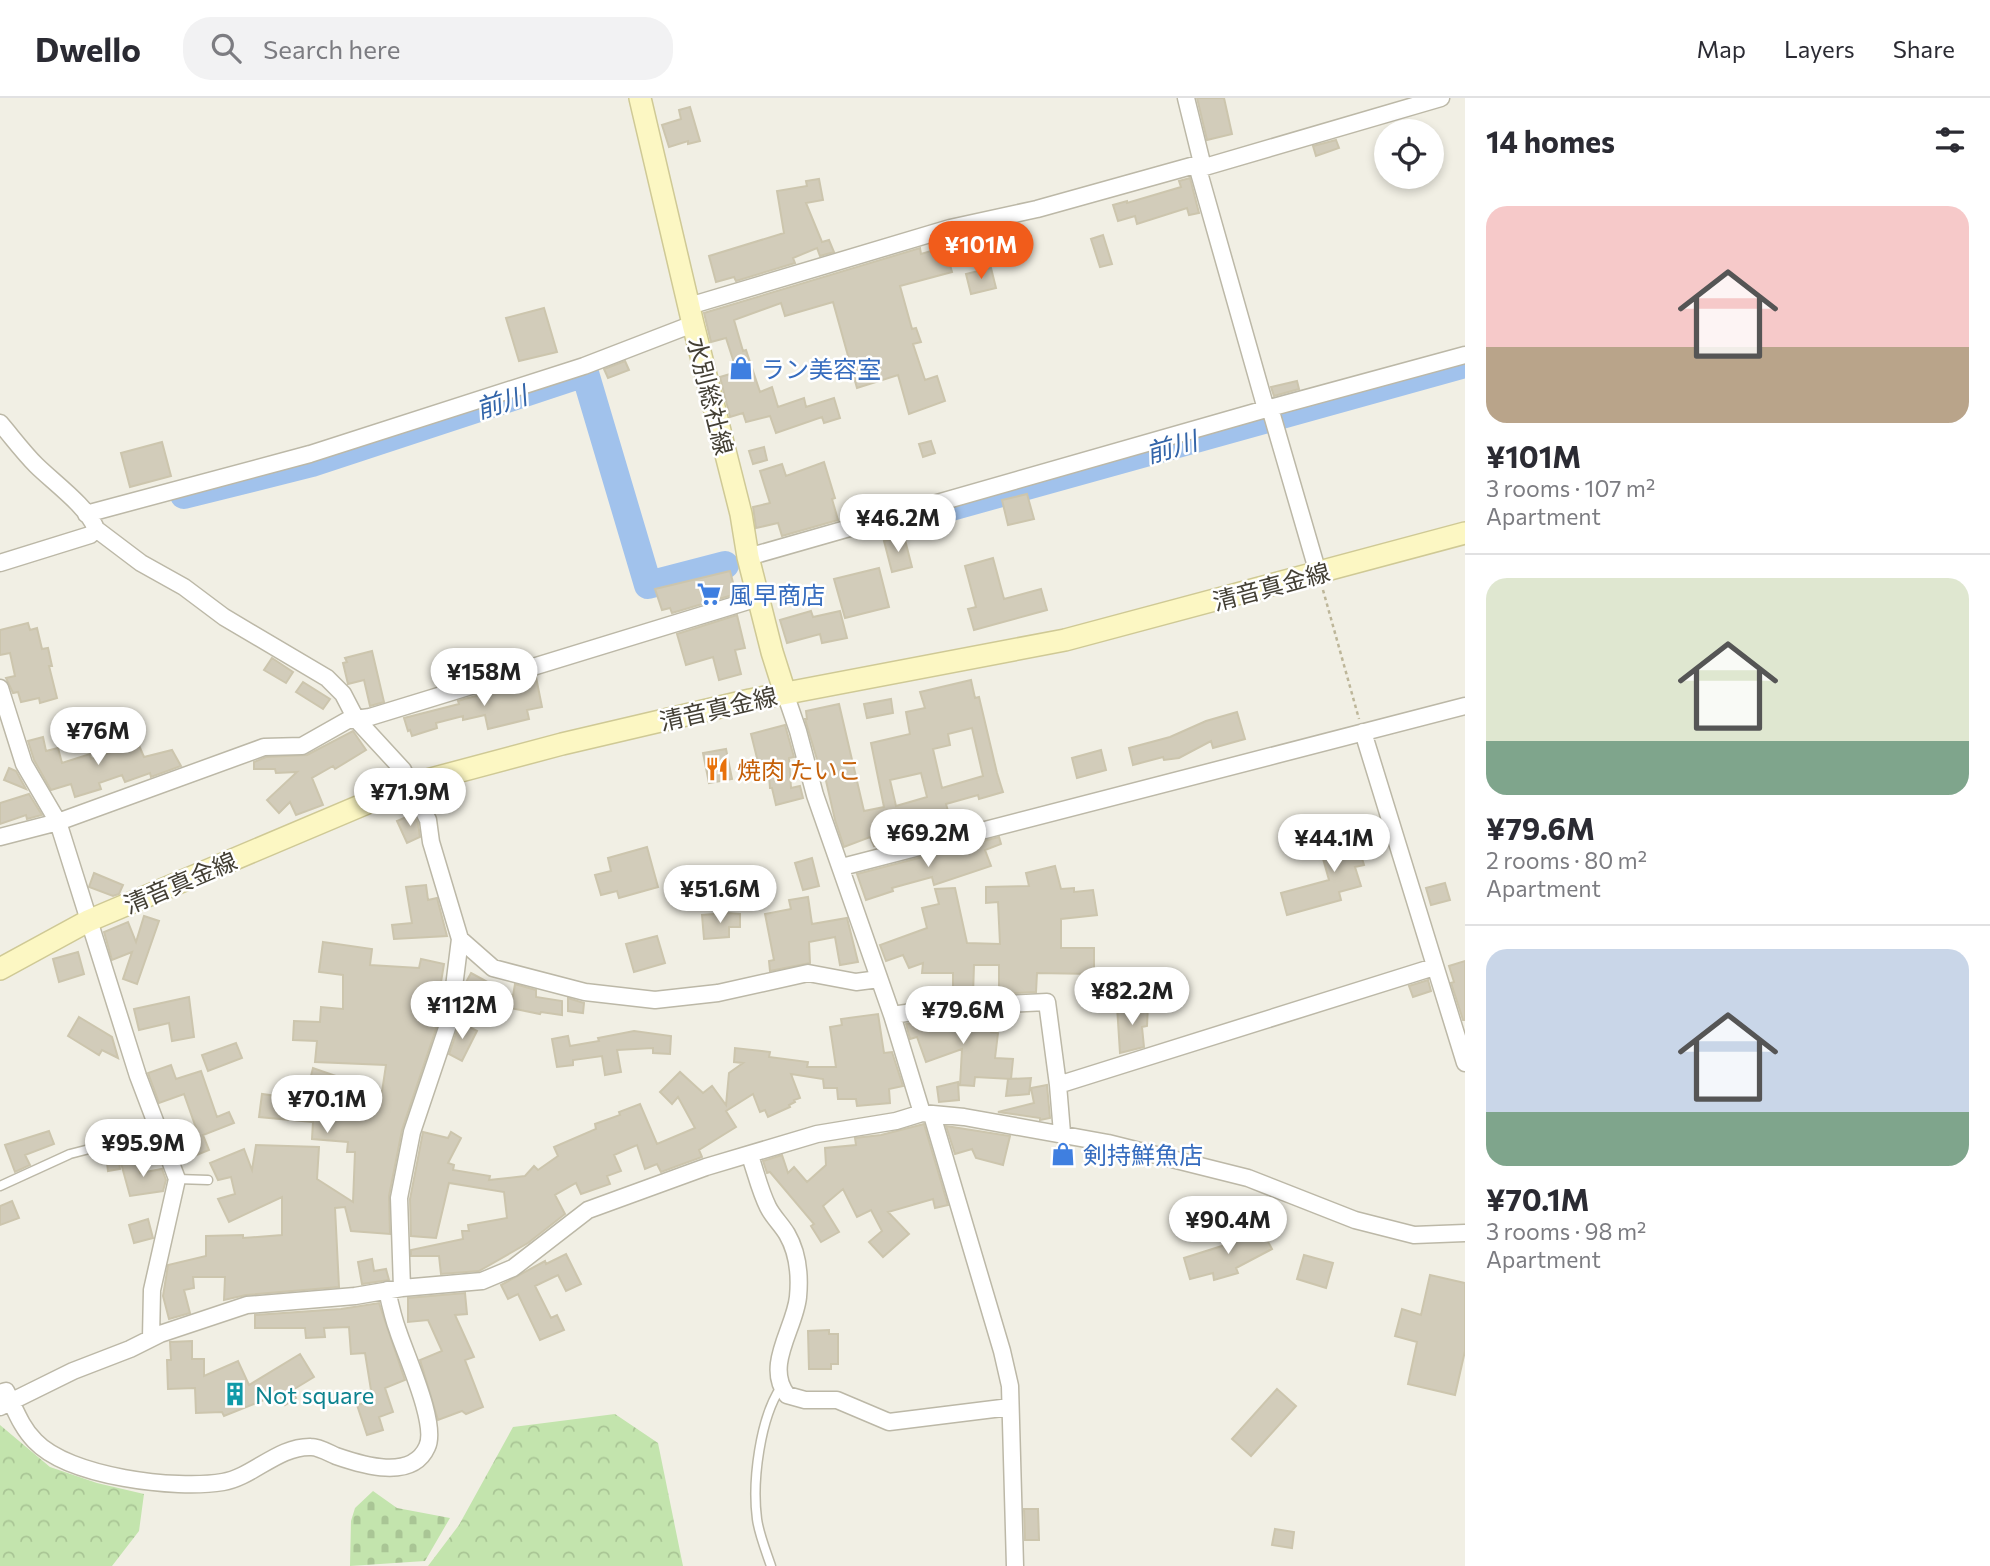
<!DOCTYPE html>
<meta charset="utf-8">
<style>
:root{--surface:#fff;--page:#f2f2f3;--text:#2b2b33;--muted:#7c7c81;--line:#e1e1e2;--accent:#f15c1b}
body{margin:0;font-family:Commissioner,"Noto Sans JP",sans-serif;background:var(--page);color:var(--text);height:100vh;display:flex;flex-direction:column;font-size:26px;white-space:nowrap}
*{box-sizing:border-box;margin:0}
p{font-size:23px;color:var(--muted)}
.icon{flex:none;width:38px;height:38px;fill:none;stroke:currentColor;stroke-width:2;stroke-linecap:round;stroke-linejoin:round}
.map{position:relative;flex:1;overflow:hidden}
.panel{display:flex;flex-direction:column;background:var(--surface);width:525px}
.panel>*{flex:none}
.buttons{position:absolute;left:1374px;top:21px;display:grid;gap:14px}
.buttons a{display:grid;place-items:center;width:70px;height:70px;border-radius:50%;background:var(--surface);box-shadow:0 4px 10px #0003;font-size:35px}
.price{position:absolute;translate:-50% -60px;padding:0 16px;border-radius:24px;background:#fff;color:#222;font-size:23px;line-height:46px;filter:drop-shadow(0 2px 4px #0008)}
.price::after{content:'';position:absolute;left:50%;top:42px;width:21px;height:16px;margin-left:-10px;background:inherit;clip-path:polygon(0 0,100% 0,50% 100%)}
.price.current{background:var(--accent);color:#fff}
ul{padding:0;list-style:none}
li{display:grid;align-content:center;gap:14px;height:371px;padding:0 21px}
li+li{border-top:2px solid var(--line)}
li span{display:grid;place-items:center;height:217px;border-radius:21px;color:#555}
li>.icon{margin-inline-start:auto}
span .icon{width:126px;height:126px;fill:#fffc;stroke-width:1}
li b{font-size:30px}
h2{display:flex;justify-content:space-between;align-items:center;height:84px;padding:0 21px;font-size:30px}
header{display:flex;align-items:center;gap:42px;box-sizing:border-box;height:98px;padding:0 35px;background:var(--surface);border-bottom:2px solid var(--line)}
header strong{font-size:33px}
nav{display:flex;gap:38px;margin-inline-start:auto;font-size:24px}
.search{width:490px;height:63px;background:var(--page);display:flex;align-items:center;gap:18px;box-sizing:border-box;padding:0 24px;border-radius:28px;color:var(--muted);font-size:26px}
main{display:flex;flex:1;min-height:0}
.map>svg:first-child{display:block}
.forest{fill:url(#forest-crowns)}
.cemetery{fill:url(#cemetery-stones)}
.lines{fill:none;stroke-linecap:round;stroke-linejoin:round}
.river{stroke:#a1c2ec;stroke-width:28}
.building{fill:#d2ccba;stroke:#ccc5ad;stroke-width:2;fill-rule:evenodd}
.lane-casing{stroke:#bcb8a7;stroke-width:11}
.street-casing{stroke:#bcb8a7;stroke-width:19}
.secondary-casing{stroke:#cfc995;stroke-width:24}
.path{stroke:#bdb699;stroke-width:2.5;stroke-dasharray:3.5 3.5;stroke-linecap:butt}
.lane{stroke:#fff;stroke-width:8}
.street{stroke:#fff;stroke-width:16}
.secondary{stroke:#fcf7c3;stroke-width:21}
.labels{text-anchor:middle;dominant-baseline:central;stroke-width:5;stroke-linejoin:round;paint-order:stroke}
.shop-label{font-size:24px;fill:#366cbe;stroke:#fff;text-anchor:start}
.street-label{font-size:24px;fill:#433f34;stroke:#fff}
.food-label{font-size:24px;fill:#c56008;stroke:#fff;text-anchor:start}
.culture-label{font-size:24px;fill:#0d838f;stroke:#fff;text-anchor:start}
.water-label{font-size:26px;font-style:italic;fill:#3365a9;stroke:#fff}
</style>
<header>
<strong>Dwello</strong>
<div class="search"><svg class="icon" aria-label="search" viewBox="0 0 24 24"><circle cx="10" cy="10" r="6"/><path d="M15 15l6 6"/></svg>Search here</div>
<nav><a>Map</a><a>Layers</a><a>Share</a></nav>
</header>
<main>
<div class="map">
<svg width="1465" height="1468" viewBox="0 0 1465 1468">
<defs>
<pattern id="forest-crowns" width="20" height="18" patternUnits="userSpaceOnUse" patternTransform="scale(1.75)"><rect width="20" height="18" fill="#c3e4ad"/><path d="M2 6a3 3 0 1 1 6 0M12 15a3 3 0 1 1 6 0" fill="none" stroke="#a9c595"/></pattern>
<pattern id="cemetery-stones" width="16" height="16" patternUnits="userSpaceOnUse" patternTransform="scale(1.75)"><rect width="16" height="16" fill="#c3e4ad"/><path d="M2 7V4a2 2 0 0 1 4 0v3zM10 15v-3a2 2 0 0 1 4 0v3z" fill="#a9c595"/></pattern>
</defs>
<rect width="100%" height="100%" fill="#f1efe4"/>
<path class="forest" d="M615,1316l43,29 25,123h-255l31,-41 54,-98z
M0,1327l50,42 47,16 47,11 -5,37 -27,35h-112z"/>
<path class="cemetery" d="M373,1393l24,17 53,10 -25,43 -75,5 1,-45 4,-13z"/>
<g class="lines">
<path class="river" d="M184,397l128,-32 273,-90 63,212 77,-20
M944,411l521,-145"/>
</g>
<path class="building" d="M1197,0h27l8,36 -25,6z
M690,9l10,34 -12,3v-3l-19,6 -7,-22 19,-6 -2,-9z
M1336,42l3,8 -23,8 -3,-10z
M1190,80l9,35 -10,2 -2,-7 -50,16 -2,-8 -17,5 -5,-16 14,-4v2l54,-16 -2,-6z
M819,81l4,21 -17,3 16,39 7,-2 5,12 -14,4 -3,-8 -24,10 2,5 -59,18 -2,-4 -18,5 -7,-26 75,-23 -7,-42 30,-5 -1,-5z
M973,136l3,14 -17,4 -3,-15z
M1103,137l9,29 -12,3 -9,-28z
M945,149l7,25 -52,14 12,43 4,-1 5,14 -8,2 12,36 12,-4 8,25 -36,13 -11,-39 -41,13 -24,-86 -48,14 -4,-13 -47,17 9,31 3,-1 14,42 12,-5 6,20 26,-9 2,9 28,-9 6,20 -16,5 -2,-6 -46,16 -6,-17 -24,6 -3,-9 -13,4 -10,-40 17,-5 -11,-34 -15,4 -7,-29 216,-65 1,6z
M991,170l5,20 -25,6 -5,-20z
M544,210l13,44 -38,9 -13,-43z
M625,263l4,9 -21,8 -4,-9z
M1297,283l2,8 -25,7 -3,-9z
M931,343l4,12 -12,4 -4,-13z
M162,344l9,34 -41,11 -9,-34z
M764,349l3,13 -14,4 -4,-13z
M824,364l11,36 -3,1 6,21 -56,16 -4,-13 -22,5 -3,-21 17,-4 -10,-32 22,-7 4,12z
M1027,396l7,25 -26,6 -6,-25z
M904,438l8,31 -20,5 -8,-31z
M993,460l11,41 37,-10 6,21 -73,20 -6,-21 8,-2 -11,-41z
M879,470l10,39 -44,11 -11,-39z
M730,473l6,23 -64,19 -2,-5 -8,2 -7,-21z
M811,513l2,6 27,-6 7,27 -25,5 -2,-9 -33,9 -7,-23z
M737,517l8,33 -10,2 6,24 -22,6 -6,-23 -27,8 -9,-31z
M28,525l2,7 7,-2 5,21 6,-1 4,18h-3l8,32 -17,5 -1,-5 -18,4 -3,-10 -5,1 -7,-15 9,-2 -5,-23 -10,2v-25z
M372,553l12,51 -14,4 -6,-26 -16,4 -5,-21 4,-1 -2,-4z
M272,560l21,14 -7,11 -22,-13z
M536,579l6,30 -15,3 2,9 -41,10 -3,-14 -22,5v-4l-27,7 1,5 -25,8 -2,-6 -2,1 -4,-13 55,-14 -1,-3 6,-2 57,-14 -1,-3z
M971,582l4,18 4,-1 18,76 6,19 -24,7 -1,-4 -32,9 4,14 -18,5 1,6 -59,17 -4,-9 -26,10 -9,-27 -11,-48 -3,1 -16,-54h2l-1,-8 33,-7 25,107 20,-4 -13,-64 39,-9 -4,-22 19,-4 -5,-16zM972,630l11,48 -41,12 -9,-39 17,-4 -2,-11zM921,675l6,24 -31,9 -6,-26z
M303,584l27,17 -7,10 -27,-17z
M891,601l2,14 -26,5 -3,-14z
M1237,614l8,27 -32,9 -2,-7 -32,17 -15,2 -1,-3 -30,8 -4,-17 41,-11 36,-16z
M785,627l9,32 -5,1 2,30 9,-2 3,12 -27,7 -4,-17h-2l-2,-25 -9,3 -8,-32z
M353,633l13,19 -31,19 -2,-3 -21,12 11,27 -27,10 -6,-13 -11,11 -12,-13 30,-28 -21,1 -1,-4h-21v-7l12,-5 41,-2z
M43,639l3,14 12,-3 4,15 28,-9 1,5 47,-16 6,14 28,-7 9,16 -30,11 -1,-4 -25,9 -3,-7 -23,8 2,6 -26,8 -4,-13 -20,6 -17,-30 -6,-19z
M726,651l6,30 -23,4 -6,-30z
M1101,652l5,20 -29,8 -5,-20z
M9,670l7,3 10,18 -22,-9z
M29,696l13,21 -15,4 -1,-4 -26,9v-21z
M413,716l5,9 2,14 -13,6 -10,-22z
M1382,732l5,14 -27,8 4,13 -9,2 6,19 -22,6 2,8 -54,15 -6,-22 48,-13 -9,-32z
M999,739l2,7 -16,6 6,16 -57,19 -2,-8 -40,11 1,3 -27,9 -9,-26z
M647,749l11,40 -39,11 -2,-7 -16,4 -6,-20 16,-4 -3,-13z
M812,760l7,28 -16,4 -8,-27z
M1055,768l6,23 13,-1v4l19,-2 4,25 -36,4v29h33v26l-57,-1 -1,19 -37,2v-29h-25l-1,30 -20,1v-23h-31l1,-10 -14,5 -6,-13 -17,6 -6,-16 47,-17 -5,-20 17,-4 -4,-15 20,-1 12,55 33,1 -2,-42 -12,1v-16l43,-1 -3,-13z
M94,775l29,12 -4,9 -6,2 -24,-9z
M1445,785l5,17 -19,5 -5,-17z
M426,787l2,15 9,-2 10,38 -53,3 -2,-14 20,-2 -6,-36z
M808,799l4,27 35,-6 11,44 -18,3 -5,-28 -26,5 1,21 -40,8 -1,-10 5,-1 -9,-46 26,-5 -2,-9z
M727,815l13,1v13h-11v10l-25,2 -2,-24z
M144,818l15,5 -22,63 -14,-5 9,-27 -20,8 -8,-28 24,-10 8,20z
M657,838l8,27 -31,9 -8,-28z
M323,844l49,7 -2,16 49,3 2,-9 23,5 -3,18 3,1 -4,34 -38,113 -13,66 1,38 -39,-3 -6,-24 -10,1 4,79 -93,8 -22,5 1,-23h-32l1,11 -10,2 6,23 -21,6 -6,-23 5,-31 38,-9v-20l37,-1v3l39,-3v-38l-53,25 -11,-23 17,-5 -4,-17 -13,3 -8,-17 34,-14 8,21 4,-25 63,2 -2,32 36,23 2,-50h-8l1,-10 -36,-3 1,-17 -54,-5 3,-23 43,6 8,-32 69,24 4,-27 -71,-3 2,-21 -24,-1 1,-19 26,1 1,-15 22,2v-34l-24,-3z
M78,854l6,22 -25,8 -6,-23z
M1465,863v59h-2l-12,-37 3,-1 -5,-16z
M471,875l42,23 2,-12 21,6v7l26,4v14l-21,-3 -1,2 -44,-9 1,-4 -32,-17z
M1428,882l3,11 -18,6 -4,-11z
M189,899l5,40 -22,4 -3,-18 -30,7 -5,-21z
M568,900l16,5 -1,10 -15,-2z
M1148,907l-1,21 -5,1 2,20 -24,6 -3,-47z
M878,916l6,39 8,-1 11,34 -14,3 1,14 -33,3 -1,-7h-18l-1,-11h-13l-1,-9 -32,-5 9,24 -6,2 1,2 -6,3 1,2 -22,10 -3,-7 -5,2 -7,-18 -27,17 10,16 -37,23 3,7 -41,15 -4,-8 -12,5 -8,-24 -23,10 7,16 -14,5 3,8 -29,10 -5,-11 -21,12 10,19 -37,29 -49,28 -38,3 -2,-18h-28v-6l52,-11 -1,-8h7l-1,-6 39,-7 -3,-26 -55,-9 -13,55 -25,-2 -1,-37 13,-67 25,6 3,-6 10,6 -13,25 6,2 -1,5 37,6 -1,4 36,-4 9,-10 4,4 20,-14 -4,-9 42,-18 -1,-5 25,-9 -1,-3 21,-8 17,40 38,-16 -17,-31 -6,7 -12,-12 20,-20 23,21 9,-7 14,19 3,-32 14,-10 -9,-1 1,-14 35,4 -1,5 39,5 -1,5h29l-6,-40 12,-2 -1,-6z
M986,918l5,16 7,1 -3,25 18,1 -2,20 -36,-2 -1,9 -14,-1 2,-36 -36,13 -9,-25 -7,2 -4,-15 43,-7z
M79,919l33,20 6,21 -16,-8 -3,5 -31,-19z
M460,924l17,9 -15,30 -13,-7z
M634,933l37,5 -1,18 -17,-1v-5l-36,2 4,22 -16,3 -3,-19 -29,4v5l-16,2 -5,-28 16,-3 2,10 29,-5 -1,-3z
M236,945l6,15 -34,13 -6,-16z
M171,967l5,14 25,-8 16,46 12,-5 5,11 -31,12 6,15 -27,11 -9,-23 23,-10 -12,-34 -25,9 -11,-30z
M1031,980l-2,16 -23,2 2,-17z
M958,984l1,18 -20,2 -2,-15z
M1047,987l3,33 -10,2v-2l-42,-6 36,-9 -3,-15z
M924,1026l24,81 -13,3 -2,-9 -45,13 21,22 -26,23 -14,-15 13,-11 -11,-21 -14,7 -14,-28 -20,17 16,26 -18,10 -10,-16 3,-2 -44,-52 -3,1 -4,-12 19,-6 6,18 6,-6 13,15 19,-17 -1,-17 31,-3 -1,-7 26,-3z
M946,1028l64,10 -7,29 -27,-7 -4,-9 -17,5z
M49,1033l5,13 -29,11 5,10 -15,7 -10,-27z
M106,1057h12l2,14 -12,2z
M137,1062l3,13 22,-4 4,11 -3,11 -33,5 -9,-33z
M12,1103l7,17 -19,7v-19z
M148,1121l5,19 -19,5 -5,-18z
M1260,1129l12,22 -36,19 2,5 -24,7 -1,-7 -23,6 -6,-21 41,-13z
M566,1156l15,30 -15,7 -8,-16 -23,11 16,32 6,-3 7,15 -24,10 -22,-46 -10,5 -7,-14 44,-24 1,3z
M1304,1157l29,8 -7,25 -29,-9z
M372,1161l2,12 12,-2 3,11 -27,4 -4,-22z
M1430,1177l35,8v68l-10,44 -47,-11 9,-42 -22,-6 7,-27 19,6z
M465,1195l2,21 -12,1 19,42 -9,3 18,47 -17,7 -4,-3 -24,9 -18,-60 22,-9 -14,-31 -20,2v-24z
M379,1205l26,77 -20,8 8,24 -14,5 4,13 -16,5 -10,-30 14,-4 -3,-10 3,-1 -6,-37 -14,1 -2,-27 -25,1 1,9 -19,1 -1,-10h-50v-13l86,-6z
M829,1232v4h9v30h-7v5h-22l-1,-38z
M192,1243v18h12v17l34,-15 11,24 51,-31 14,23 -23,14 5,7 -11,7 -6,-11 -55,22 -2,-4 -26,1 -1,-25 -27,1 -1,-29h4l-1,-18z
M1277,1291l19,17 -45,50 -19,-17z
M1024,1411h14l1,31h-14z
M1275,1431l19,3 -2,16 -20,-3z"/>
<g class="lines">
<g class="lane-casing">
<path id="lane" d="M177,1081l31,1
M0,1088l70,-32 31,-8 66,8
M771,1468c-5,-15 -12,-32 -14,-47 -5,-38 3,-101 24,-132"/>
</g>
<g class="street-casing">
<path id="street" d="M1186,0l16,65 -4,6 68,240
M1198,71l243,-71
M689,208l261,-78 87,-19 165,-46
M1270,310l48,165
M0,325c12,14 23,29 36,42 17,17 52,42 60,64l45,34 43,24 40,30 103,61 16,16 13,25 47,51 25,50 3,22 29,97 -10,80 -38,113 -13,66 3,90
M86,416l224,-60 274,-88 109,-42
M748,459l518,-148 199,-54
M0,465l90,-28 6,-6
M0,590l24,76 34,58 80,254 39,103 -25,111 -1,48
M1363,634l102,331
M0,739l58,-15 206,-75 38,-1 46,-26 22,-3 388,-119
M842,769l623,-161
M460,841l33,29 92,24 70,8 63,-7 90,-20 48,9 23,-3
M892,917l56,-8 99,-5 11,83
M922,1015l42,4 144,26 140,35 107,42 59,15 51,-2
M932,1017l70,236 8,35 5,180
M1062,1035l-4,-48 376,-118
M750,1058c6,17 10,35 18,51 5,10 13,17 19,27 11,19 13,42 11,63 -3,31 -34,69 -11,98l18,5h32l52,22 121,-15
M0,1295l6,-2c9,18 15,36 29,50 34,36 141,49 188,41 30,-5 55,-36 88,-35 8,0 18,6 25,9 26,9 76,25 91,-9 11,-22 -21,-91 -29,-116 -5,-13 -8,-27 -11,-41
M0,1309l73,-36 57,-22 30,-15 87,-29 108,-9 47,-8 80,-7 31,-13 75,-58 118,-43 111,-33 79,-13 26,-8 -30,-98 -77,-220 -17,-64 -13,-38"/>
</g>
<g class="secondary-casing">
<path id="secondary" d="M640,0l53,226 48,190 7,43 24,95 13,41
M0,871l88,-48 324,-137 150,-40 188,-44 315,-60 400,-107"/>
</g>
<path class="path" d="M1323,492l36,129"/>
<use href="#lane" class="lane"/>
<use href="#street" class="street"/>
<use href="#secondary" class="secondary"/>
</g>
<defs>
<g id="shop-bare" transform="scale(1.89)"><path d="M-5-2.5h2.3a2.7 3.5 0 0 1 5.4 0H5L5.5 6h-11ZM-1.5-2.5h3a1.5 2.3 0 0 0-3 0Z" fill="#3f7fe0" stroke="#fff" stroke-width="2.5" paint-order="stroke"/></g>
<g id="supermarket-bare" transform="scale(1.89)"><path d="M-6-5.5h2.5l.6 2H6L4.5 2H-2.5L-4.4-4H-6ZM-1.5 3.2a1.3 1.3 0 1 0 .1 0ZM3 3.2a1.3 1.3 0 1 0 .1 0Z" fill="#3f7fe0" stroke="#fff" stroke-width="2.5" paint-order="stroke"/></g>
<g id="restaurant-bare" transform="scale(1.89)"><path d="M-5-6h1v4h1v-4h1v4h1v-4h1v5L-1.5 .5V6h-2V.5L-5-1ZM5-6V6H3V1.5H1.5Q1.5-4 5-6Z" fill="#e8710a" stroke="#fff" stroke-width="2.5" paint-order="stroke"/></g>
<g id="building-bare" transform="scale(1.89)"><path d="M-4-6H4V6H1V3H-1V6H-4ZM-2.5-4.3h1.7v1.8h-1.7ZM.8-4.3h1.7v1.8H.8ZM-2.5-1h1.7V.8h-1.7ZM.8-1h1.7V.8H.8Z" fill="#0f9aa8" stroke="#fff" stroke-width="2.5" paint-order="stroke"/></g>
</defs>
<g fill-rule="evenodd">
<use href="#shop-bare" x="741" y="270"/>
<use href="#supermarket-bare" x="709" y="496"/>
<use href="#restaurant-bare" x="717" y="671"/>
<use href="#shop-bare" x="1063" y="1056"/>
<use href="#building-bare" x="235" y="1296"/>
</g>
<g class="labels">
<g class="shop-label">
<text x="761" y="270">ラン美容室</text>
<text x="729" y="496">風早商店</text>
<text x="1083" y="1056">剣持鮮魚店</text>
</g>
<g class="street-label">
<text transform="translate(711 298) rotate(76)">水別総社線</text>
<text transform="translate(1271 488) rotate(-15)">清音真金線</text>
<text transform="translate(718 610) rotate(-13)">清音真金線</text>
<text transform="translate(180 784) rotate(-23)">清音真金線</text>
</g>
<g class="food-label">
<text x="737" y="671">焼肉 たいこ</text>
</g>
<g class="culture-label">
<text x="255" y="1296">Not square</text>
</g>
<g class="water-label">
<text transform="translate(501 303) rotate(-18)">前川</text>
<text transform="translate(1171 348) rotate(-16)">前川</text>
</g>
</g>
</svg>
<div class="buttons">
<a><svg class="icon" aria-label="locate" viewBox="0 0 24 24"><circle cx="12" cy="12" r="6"/><path d="M12 2v4M12 18v4M2 12h4M18 12h4"/></svg></a>
</div>
<b class="price current" style="left:981px;top:183px">¥101M</b>
<b class="price" style="left:898px;top:456px">¥46.2M</b>
<b class="price" style="left:484px;top:610px">¥158M</b>
<b class="price" style="left:98px;top:669px">¥76M</b>
<b class="price" style="left:410px;top:730px">¥71.9M</b>
<b class="price" style="left:928px;top:771px">¥69.2M</b>
<b class="price" style="left:1334px;top:776px">¥44.1M</b>
<b class="price" style="left:720px;top:827px">¥51.6M</b>
<b class="price" style="left:1132px;top:929px">¥82.2M</b>
<b class="price" style="left:462px;top:943px">¥112M</b>
<b class="price" style="left:963px;top:948px">¥79.6M</b>
<b class="price" style="left:327px;top:1037px">¥70.1M</b>
<b class="price" style="left:143px;top:1081px">¥95.9M</b>
<b class="price" style="left:1228px;top:1158px">¥90.4M</b>
</div>
<section class="panel">
<h2>14 homes<svg class="icon" aria-label="filters" viewBox="0 0 24 24"><path d="M4 7h16M4 17h16"/><circle cx="9" cy="7" r="2"/><circle cx="15" cy="17" r="2"/></svg></h2>
<ul>
<li><span style="background:linear-gradient(#f6c9c9 65%,#b9a48a 0)"><svg class="icon" aria-label="home" viewBox="0 0 24 24"><path d="M3 11l9-7 9 7M6 9v11h12V9"/></svg></span><div><b>¥101M</b><p>3 rooms · 107 m²</p><p>Apartment</p></div></li>
<li><span style="background:linear-gradient(#dfe7d0 75%,#7fa58c 0)"><svg class="icon" aria-label="home" viewBox="0 0 24 24"><path d="M3 11l9-7 9 7M6 9v11h12V9"/></svg></span><div><b>¥79.6M</b><p>2 rooms · 80 m²</p><p>Apartment</p></div></li>
<li><span style="background:linear-gradient(#c9d6e8 75%,#7fa58c 0)"><svg class="icon" aria-label="home" viewBox="0 0 24 24"><path d="M3 11l9-7 9 7M6 9v11h12V9"/></svg></span><div><b>¥70.1M</b><p>3 rooms · 98 m²</p><p>Apartment</p></div></li>
</ul>
</section>
</main>
